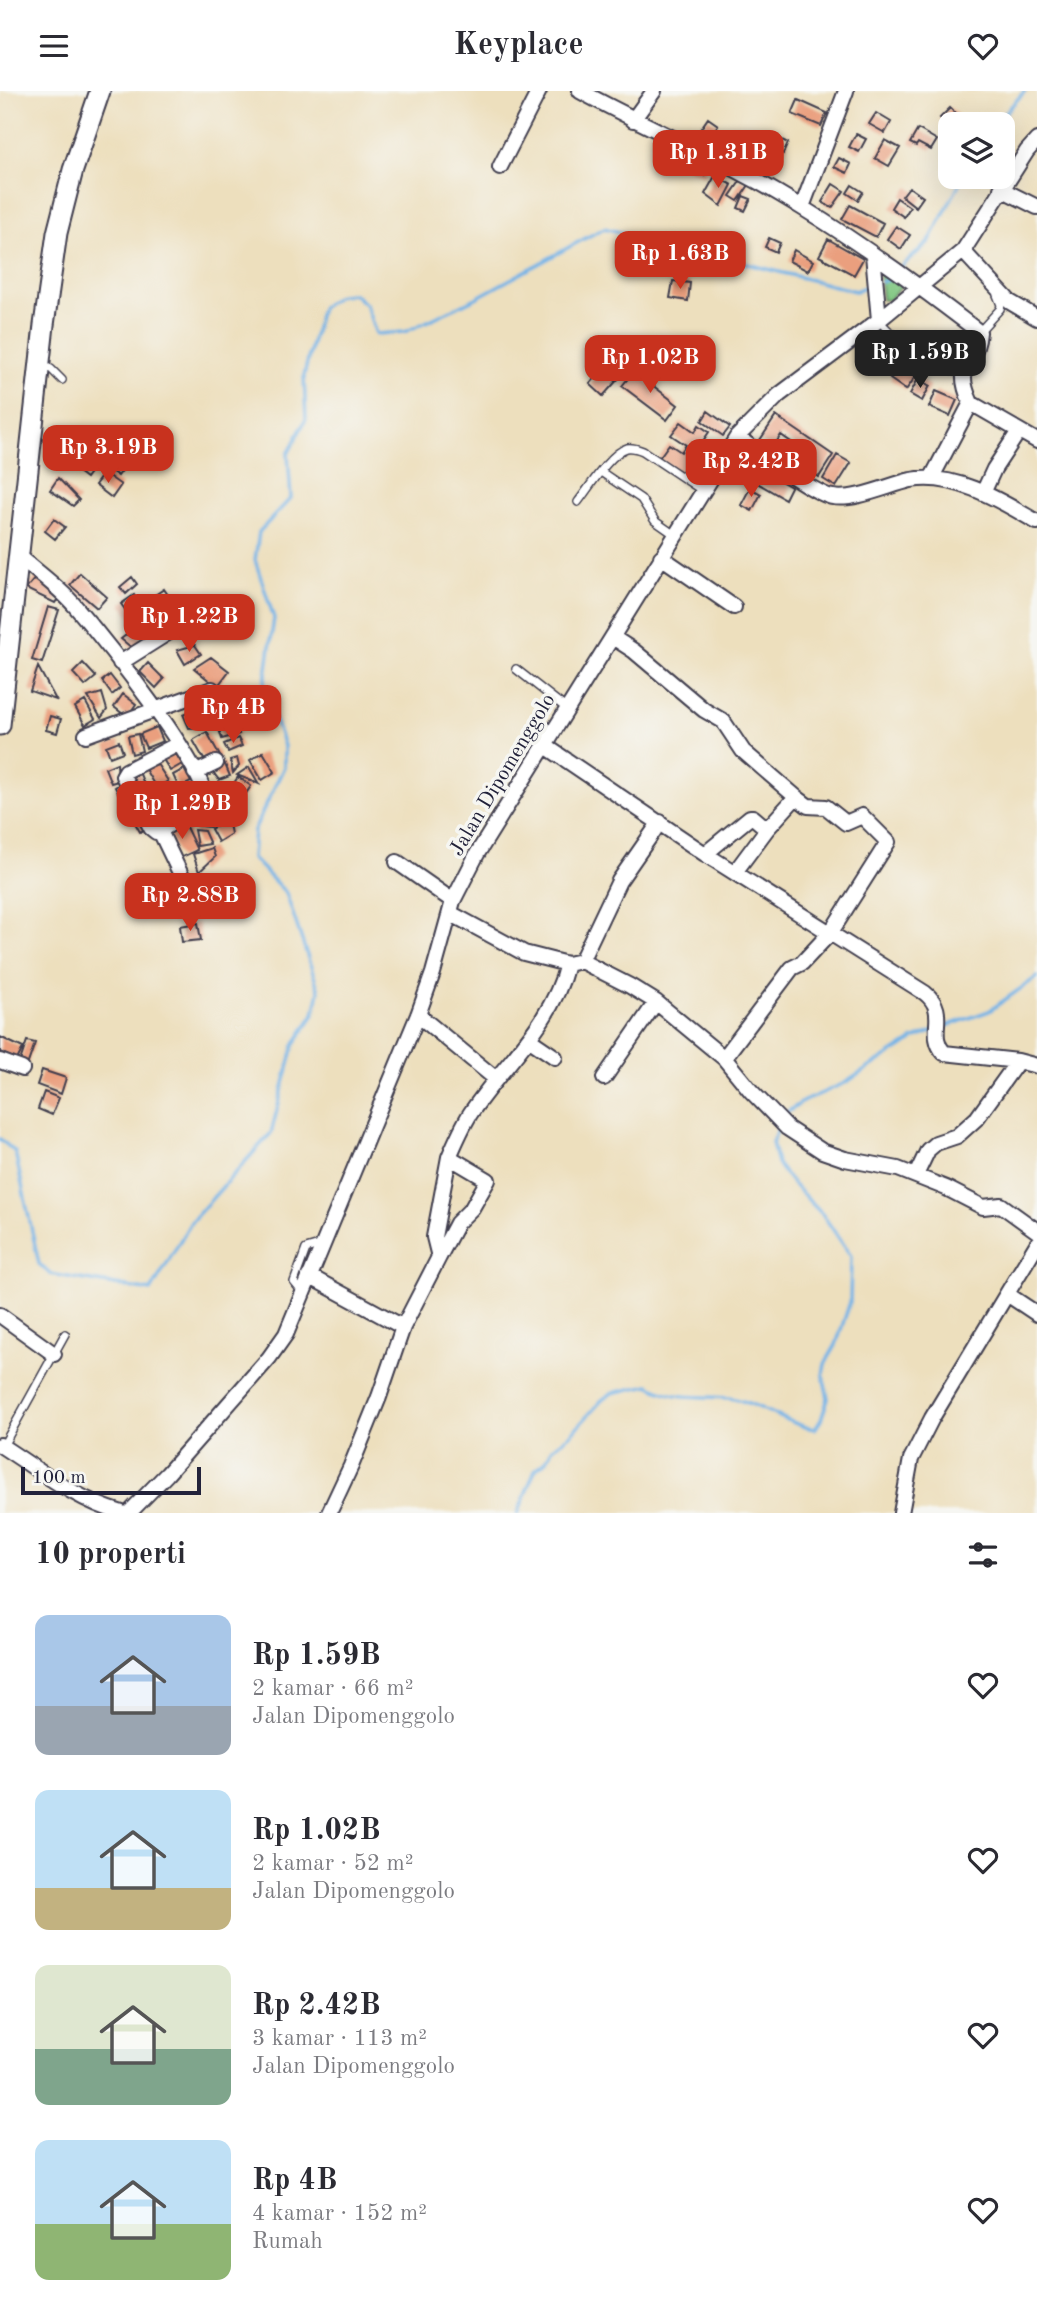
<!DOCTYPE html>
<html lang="id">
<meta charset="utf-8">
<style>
:root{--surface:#fff;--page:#f7f7f7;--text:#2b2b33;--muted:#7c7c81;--accent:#c8321e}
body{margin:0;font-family:"Old Standard TT",serif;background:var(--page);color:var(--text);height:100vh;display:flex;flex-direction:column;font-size:26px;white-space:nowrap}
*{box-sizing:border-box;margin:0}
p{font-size:23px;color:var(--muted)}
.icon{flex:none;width:38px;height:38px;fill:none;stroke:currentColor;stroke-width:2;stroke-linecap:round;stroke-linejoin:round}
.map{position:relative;height:1422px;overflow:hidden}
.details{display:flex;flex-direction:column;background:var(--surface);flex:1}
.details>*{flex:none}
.fabs{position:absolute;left:938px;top:21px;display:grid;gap:14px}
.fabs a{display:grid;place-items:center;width:77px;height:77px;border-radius:14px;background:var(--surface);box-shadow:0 7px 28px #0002;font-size:35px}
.scale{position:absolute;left:21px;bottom:18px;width:180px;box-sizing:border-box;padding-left:7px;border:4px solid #22223b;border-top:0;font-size:19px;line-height:24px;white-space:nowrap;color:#22223b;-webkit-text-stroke:5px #f6f6f2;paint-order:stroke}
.price{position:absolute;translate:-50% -60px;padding:0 16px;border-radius:14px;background:var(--accent);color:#fff;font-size:23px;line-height:46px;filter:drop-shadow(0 2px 4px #0008)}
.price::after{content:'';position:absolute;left:50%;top:42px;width:21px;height:16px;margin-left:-10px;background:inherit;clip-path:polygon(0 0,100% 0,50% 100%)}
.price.current{background:#222;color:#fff}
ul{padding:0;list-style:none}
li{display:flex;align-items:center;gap:21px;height:175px;padding:0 35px}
li span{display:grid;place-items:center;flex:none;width:196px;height:140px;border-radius:14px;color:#555}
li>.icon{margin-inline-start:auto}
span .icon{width:84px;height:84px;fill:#fffc;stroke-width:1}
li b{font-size:30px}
h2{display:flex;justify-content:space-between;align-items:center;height:84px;padding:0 35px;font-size:30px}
header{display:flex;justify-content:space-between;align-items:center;height:91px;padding:0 35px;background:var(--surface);font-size:32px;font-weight:700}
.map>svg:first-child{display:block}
.green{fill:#81c782;stroke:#52745e;stroke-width:2}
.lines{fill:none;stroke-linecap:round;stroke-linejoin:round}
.stream{stroke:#73b3e7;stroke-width:3.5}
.building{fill:#ea9f7e}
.service-casing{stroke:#403e4e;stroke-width:10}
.minor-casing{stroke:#403e4e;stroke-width:18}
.secondary-casing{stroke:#403e4e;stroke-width:23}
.service{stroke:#fff;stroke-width:7}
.minor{stroke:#fff;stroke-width:14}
.secondary{stroke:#fff;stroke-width:19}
.labels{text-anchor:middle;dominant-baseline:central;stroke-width:7;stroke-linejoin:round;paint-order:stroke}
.street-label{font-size:21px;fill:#22223b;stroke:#f6f6f2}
</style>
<header><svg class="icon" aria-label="menu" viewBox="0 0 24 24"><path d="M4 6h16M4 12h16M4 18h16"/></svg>Keyplace<svg class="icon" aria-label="heart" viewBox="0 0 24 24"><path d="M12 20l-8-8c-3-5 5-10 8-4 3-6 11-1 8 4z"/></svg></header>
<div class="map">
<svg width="1037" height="1422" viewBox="0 0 1037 1422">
<rect width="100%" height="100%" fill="#f6f6f2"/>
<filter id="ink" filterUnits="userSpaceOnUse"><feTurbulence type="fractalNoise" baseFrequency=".0143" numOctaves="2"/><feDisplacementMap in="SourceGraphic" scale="14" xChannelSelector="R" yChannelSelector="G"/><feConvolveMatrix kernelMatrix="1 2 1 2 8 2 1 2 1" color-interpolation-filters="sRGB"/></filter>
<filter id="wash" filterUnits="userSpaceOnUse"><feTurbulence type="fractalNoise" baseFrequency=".00686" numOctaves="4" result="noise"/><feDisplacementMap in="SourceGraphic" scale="28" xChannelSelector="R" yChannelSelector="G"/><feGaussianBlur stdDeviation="1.57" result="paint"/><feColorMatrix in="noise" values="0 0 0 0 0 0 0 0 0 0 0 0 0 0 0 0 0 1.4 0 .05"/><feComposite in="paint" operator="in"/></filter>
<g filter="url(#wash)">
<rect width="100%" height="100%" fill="#eddfbd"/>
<path class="green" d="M878,173l28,18 -17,18h-7z"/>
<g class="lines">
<path class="stream" d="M995,33l30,-33
M900,177l29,-26 34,-65
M881,191l8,-3 6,-6
M941,937l48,-17 48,-34
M783,1029l3,-7 18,-12 41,-18 69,-44 20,-8
M0,1048l15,13 24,112 11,10 101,17 40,-69 80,-89 23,-88 20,-31 5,-23 -33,-98 -34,-35 2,-28 30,-63v-21l-20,-57 10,-71 -19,-58 4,-28 32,-34 -3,-44 18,-35 -2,-44 17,-67 18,-13 15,-1 12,11 10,29 29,-2 71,-34 128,-70 251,63 18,-7
M518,1422l17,-43 12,-10 5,-11 19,-15 31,-34 10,-7 37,-8c26,16 52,10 80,13 27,3 56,26 86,31l6,-9 7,-22 -5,-23 2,-11 11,-19 14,-43 1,-46 -28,-41 -32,-33 -14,-18 -5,-22 7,-15"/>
</g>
<g id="blocks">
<path class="building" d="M798,9l29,13 -6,13 -29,-12z
M950,17l17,16h-17v3l-10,-9z
M876,22l15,9 -6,11 -16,-9z
M708,27l10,7 -13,19 -10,-7z
M918,38l19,11 -6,10 -13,-7 -2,3 -6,-3z
M856,43l10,5 -7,13 -10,-5z
M774,45l14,7 -5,11 -14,-7z
M731,46l13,9 -6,10 -13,-9z
M885,49l15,8 -11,18 -14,-8z
M765,60l15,8 -6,11 -15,-8z
M839,67l12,6 -4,9 -13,-6z
M690,68l17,6 -3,10 -17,-7z
M715,85l17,9 -11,21 -16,-12z
M741,89l8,5 -11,16 -8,-5z
M833,93l11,7 -12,17 -10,-6z
M852,94l11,7 -5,8 -11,-7z
M909,96l14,10 -7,10 -14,-11z
M743,105l8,3 -6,12 -7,-3z
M897,107l13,9 -6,10 -13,-9z
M850,114l33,18 -7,14 -34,-18z
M896,135l14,9 -9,14 -14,-10z
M769,147l11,5 -4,9 -11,-5z
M828,148l35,20 -9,16 -35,-19z
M794,159l19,11 -5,10 -19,-10z
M673,190l17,2 -2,18 -18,-3z
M614,265l14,12 -25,28 -13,-12z
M899,274l17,11 -10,14 -16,-11z
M634,280l44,34 -11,15 -45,-34z
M918,288l12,7 -8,15 -12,-7z
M936,300l21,9 -7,16 -21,-9z
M708,320l22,16 -7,9 -21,-15z
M776,325l57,39 -14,22 -12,-8 7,-11 -33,-23 -9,14 -12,-9z
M681,331l14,10 4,-7 10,7 -28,41 -22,-15 10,-14 12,8 5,-7 -15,-10z
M64,338l18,11 -6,10 -18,-11z
M736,356l13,7 -4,7 46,26 -6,12 -59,-34z
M76,363l18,13 -8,11 -17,-13z
M106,363l18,14 -6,8 -18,-13z
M837,364l14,8 -15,24 -13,-8z
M104,382l17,12 -9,13 -17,-13z
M58,387l21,22 -6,6 -23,-16z
M750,397l11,6 -9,17 -11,-6z
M54,428l11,8 -10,12 -10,-8z
M80,482l27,24 -10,11 -27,-23z
M36,486l23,20 -4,6 -29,-14z
M132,486l5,7 -11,10 -6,-7z
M164,498l15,22 -14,10 -16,-22z
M134,504l11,15 -13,9 -11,-15z
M48,516l11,3 -17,53 -10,-3z
M135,537l8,12 -11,8 -11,-9z
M195,554l6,9 -16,10 -8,-14z
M211,566l18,14 -12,16 -23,-19z
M83,572l13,14 -11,9 -12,-13z
M148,572l16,16 -8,9 -16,-16z
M38,576l18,33 -26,-9z
M110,584l10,13 -8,7 -10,-14z
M102,602l5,17 -6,8 -13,-21z
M123,603l13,10 -9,13 -13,-10z
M231,608l5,11 -30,13 -5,-11z
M85,610l10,18 -10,6 -10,-18z
M194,619l7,17 -12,1 -6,-14z
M50,625l11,3 -4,14 -11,-3z
M235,630l4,13 -17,5 -4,-13z
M157,636l6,14 -17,7 -6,-14z
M207,641l13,24 -14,7 -13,-23z
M138,643l4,17 -10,3 -4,-18z
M238,647l4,8 -14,6 -4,-8z
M119,650l4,11 -13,5 -4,-11z
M175,661l7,12 -12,7 -7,-12z
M263,661l12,20 -13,8 -12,-20z
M237,667l2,8 -6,7 -3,-13z
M224,671l6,14 -11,4 -9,-12z
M117,672l1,18 -7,2 -6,-15z
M157,673l11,17 -12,7 -11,-19z
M249,676l10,17 -22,-9z
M184,678l7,13 -12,6 -6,-13z
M140,683l5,13 -8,3 -5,-13z
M238,686l13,9 -8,12 -13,-9z
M120,693l26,45 -6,3 -25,-45z
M191,697l11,8 -14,10 -5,-15z
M223,714l6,8 -17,13 -6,-9z
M195,725l14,11 -21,-3z
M228,728l3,15 -13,8 -7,-13z
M185,734l12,25 -17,8 -12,-25z
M194,739l10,1 6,13 -13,2z
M212,757l3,9 -16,15 -6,-18z
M190,805l8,6 -3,10 -9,-3z
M198,832l3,17 -19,2 -2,-16z
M0,946l23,11 -6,12 -17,-8z
M27,950l8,2 -7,20 -9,1z
M42,979l24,8 -5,16 -24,-9z
M44,1001l15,6 -7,17 -14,-6z"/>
</g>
</g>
<g filter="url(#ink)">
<use href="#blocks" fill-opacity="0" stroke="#403e4e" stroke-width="2"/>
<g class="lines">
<g class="service-casing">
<path id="service" d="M879,230l24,24 43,23 17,6
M979,241l21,-23 1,-4 -4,-10
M40,273l11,5 11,11
M601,381l40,27 14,22 20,14
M578,411c11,-14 32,-49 49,-54 6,-1 11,1 16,3l60,40
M516,578l51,40
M303,1202l-9,-11 12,-33 10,-3 5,2
M3,1355l62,-112"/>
</g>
<g class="minor-casing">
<path id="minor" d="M580,0c73,40 150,71 221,116 62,38 121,81 178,125 -2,34 -27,29 -8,71l-40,76
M633,29l21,-29
M500,76l39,-76
M1001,98l36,18
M802,116l44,-116
M963,160l47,51 27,16
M873,163l6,66
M971,312l66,38
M737,346c19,13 78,58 96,60 22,4 56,-12 78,-17 44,-8 90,21 126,42
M983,402l11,-24 25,-38
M19,465c18,16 40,31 56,50 24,28 135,165 130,195l-45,30
M661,466l73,50
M614,547l20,13 70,59 19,11 20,30 53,46 12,9 18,1 20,16 16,-7 26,26 -57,90 -29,31 -10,5 -68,90
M120,572l54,-34
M86,644l126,-46
M178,653l-52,27 -3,5 28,52 5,4 4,-1 23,48
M544,654l161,109 220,139c25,20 1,40 19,60l74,8 19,5
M195,682l21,-10
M705,763l45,-37h3l14,12
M397,771l56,39
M735,781l32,-43 29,-32
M450,822l74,40 43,11 14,-3 49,25 26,16 68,56 27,33 36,37 35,23 23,8 53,10 48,19 37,19 18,-2 36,26
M581,870l38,-80 41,-59
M418,924l78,64
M530,949l25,17
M0,970l22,8
M604,987l52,-76
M916,1084l12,-25 8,-7 21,-7 20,-18 41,-57
M439,1166l18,-34 15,-15 16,-28 -39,-23
M309,1185l94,51
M1007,1203l30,20
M0,1224l54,39
M0,1354c39,25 76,55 122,68
M129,1422l38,-39 102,-116 17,-24 132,-319 15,-42 20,-72 24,-47 260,-417 42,-42 100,-75 84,-69 64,-100 10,-11
M329,1422l22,-47 28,-69 24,-70 36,-70 -5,-20 15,-80c6,-14 13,-30 21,-43 34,-51 82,-89 97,-150
M901,1422l10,-54 21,-41 105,-174"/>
</g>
<g class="secondary-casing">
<path id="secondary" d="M0,634l44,-400 13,-92 16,-63 27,-79"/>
</g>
<use href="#service" class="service"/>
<use href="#minor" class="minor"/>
<use href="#secondary" class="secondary"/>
</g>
</g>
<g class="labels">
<g class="street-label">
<text transform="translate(503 684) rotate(-59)">Jalan Dipomenggolo</text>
</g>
</g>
</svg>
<div class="fabs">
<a><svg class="icon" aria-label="layers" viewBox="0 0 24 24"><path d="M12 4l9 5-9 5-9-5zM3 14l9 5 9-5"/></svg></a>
</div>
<div class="scale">100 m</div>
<b class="price" style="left:718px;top:99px">Rp 1.31B</b>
<b class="price" style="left:680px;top:200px">Rp 1.63B</b>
<b class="price current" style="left:920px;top:299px">Rp 1.59B</b>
<b class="price" style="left:650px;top:304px">Rp 1.02B</b>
<b class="price" style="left:108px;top:394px">Rp 3.19B</b>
<b class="price" style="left:751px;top:408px">Rp 2.42B</b>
<b class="price" style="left:189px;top:563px">Rp 1.22B</b>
<b class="price" style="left:233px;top:654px">Rp 4B</b>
<b class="price" style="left:182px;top:750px">Rp 1.29B</b>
<b class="price" style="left:190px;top:842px">Rp 2.88B</b>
</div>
<section class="details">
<h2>10 properti<svg class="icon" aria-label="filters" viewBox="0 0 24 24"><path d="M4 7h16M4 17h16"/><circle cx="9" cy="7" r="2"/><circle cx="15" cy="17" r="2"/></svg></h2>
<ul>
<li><span style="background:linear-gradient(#a9c7e8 65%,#9aa5b1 0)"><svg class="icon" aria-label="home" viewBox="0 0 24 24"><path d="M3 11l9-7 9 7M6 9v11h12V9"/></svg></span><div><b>Rp 1.59B</b><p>2 kamar · 66 m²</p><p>Jalan Dipomenggolo</p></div><svg class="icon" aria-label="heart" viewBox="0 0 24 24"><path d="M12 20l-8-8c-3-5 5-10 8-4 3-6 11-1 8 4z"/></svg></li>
<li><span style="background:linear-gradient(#bfe0f5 70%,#c2b280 0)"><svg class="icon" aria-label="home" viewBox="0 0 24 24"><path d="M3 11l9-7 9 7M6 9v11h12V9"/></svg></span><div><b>Rp 1.02B</b><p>2 kamar · 52 m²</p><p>Jalan Dipomenggolo</p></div><svg class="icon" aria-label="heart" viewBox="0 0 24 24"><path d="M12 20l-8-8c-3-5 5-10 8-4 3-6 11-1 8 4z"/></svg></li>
<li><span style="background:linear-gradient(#dfe7d0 60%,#7fa58c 0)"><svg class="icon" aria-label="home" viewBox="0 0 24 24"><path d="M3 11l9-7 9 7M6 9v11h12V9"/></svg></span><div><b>Rp 2.42B</b><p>3 kamar · 113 m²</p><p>Jalan Dipomenggolo</p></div><svg class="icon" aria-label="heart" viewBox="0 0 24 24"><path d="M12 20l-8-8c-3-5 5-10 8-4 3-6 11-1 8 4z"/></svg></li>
<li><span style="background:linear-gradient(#bfe0f5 60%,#8fb573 0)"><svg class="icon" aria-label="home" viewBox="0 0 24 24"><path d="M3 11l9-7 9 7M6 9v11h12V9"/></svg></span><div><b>Rp 4B</b><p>4 kamar · 152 m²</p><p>Rumah</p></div><svg class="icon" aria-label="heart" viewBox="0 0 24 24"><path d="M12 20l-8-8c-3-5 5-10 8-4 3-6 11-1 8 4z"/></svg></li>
</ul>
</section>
